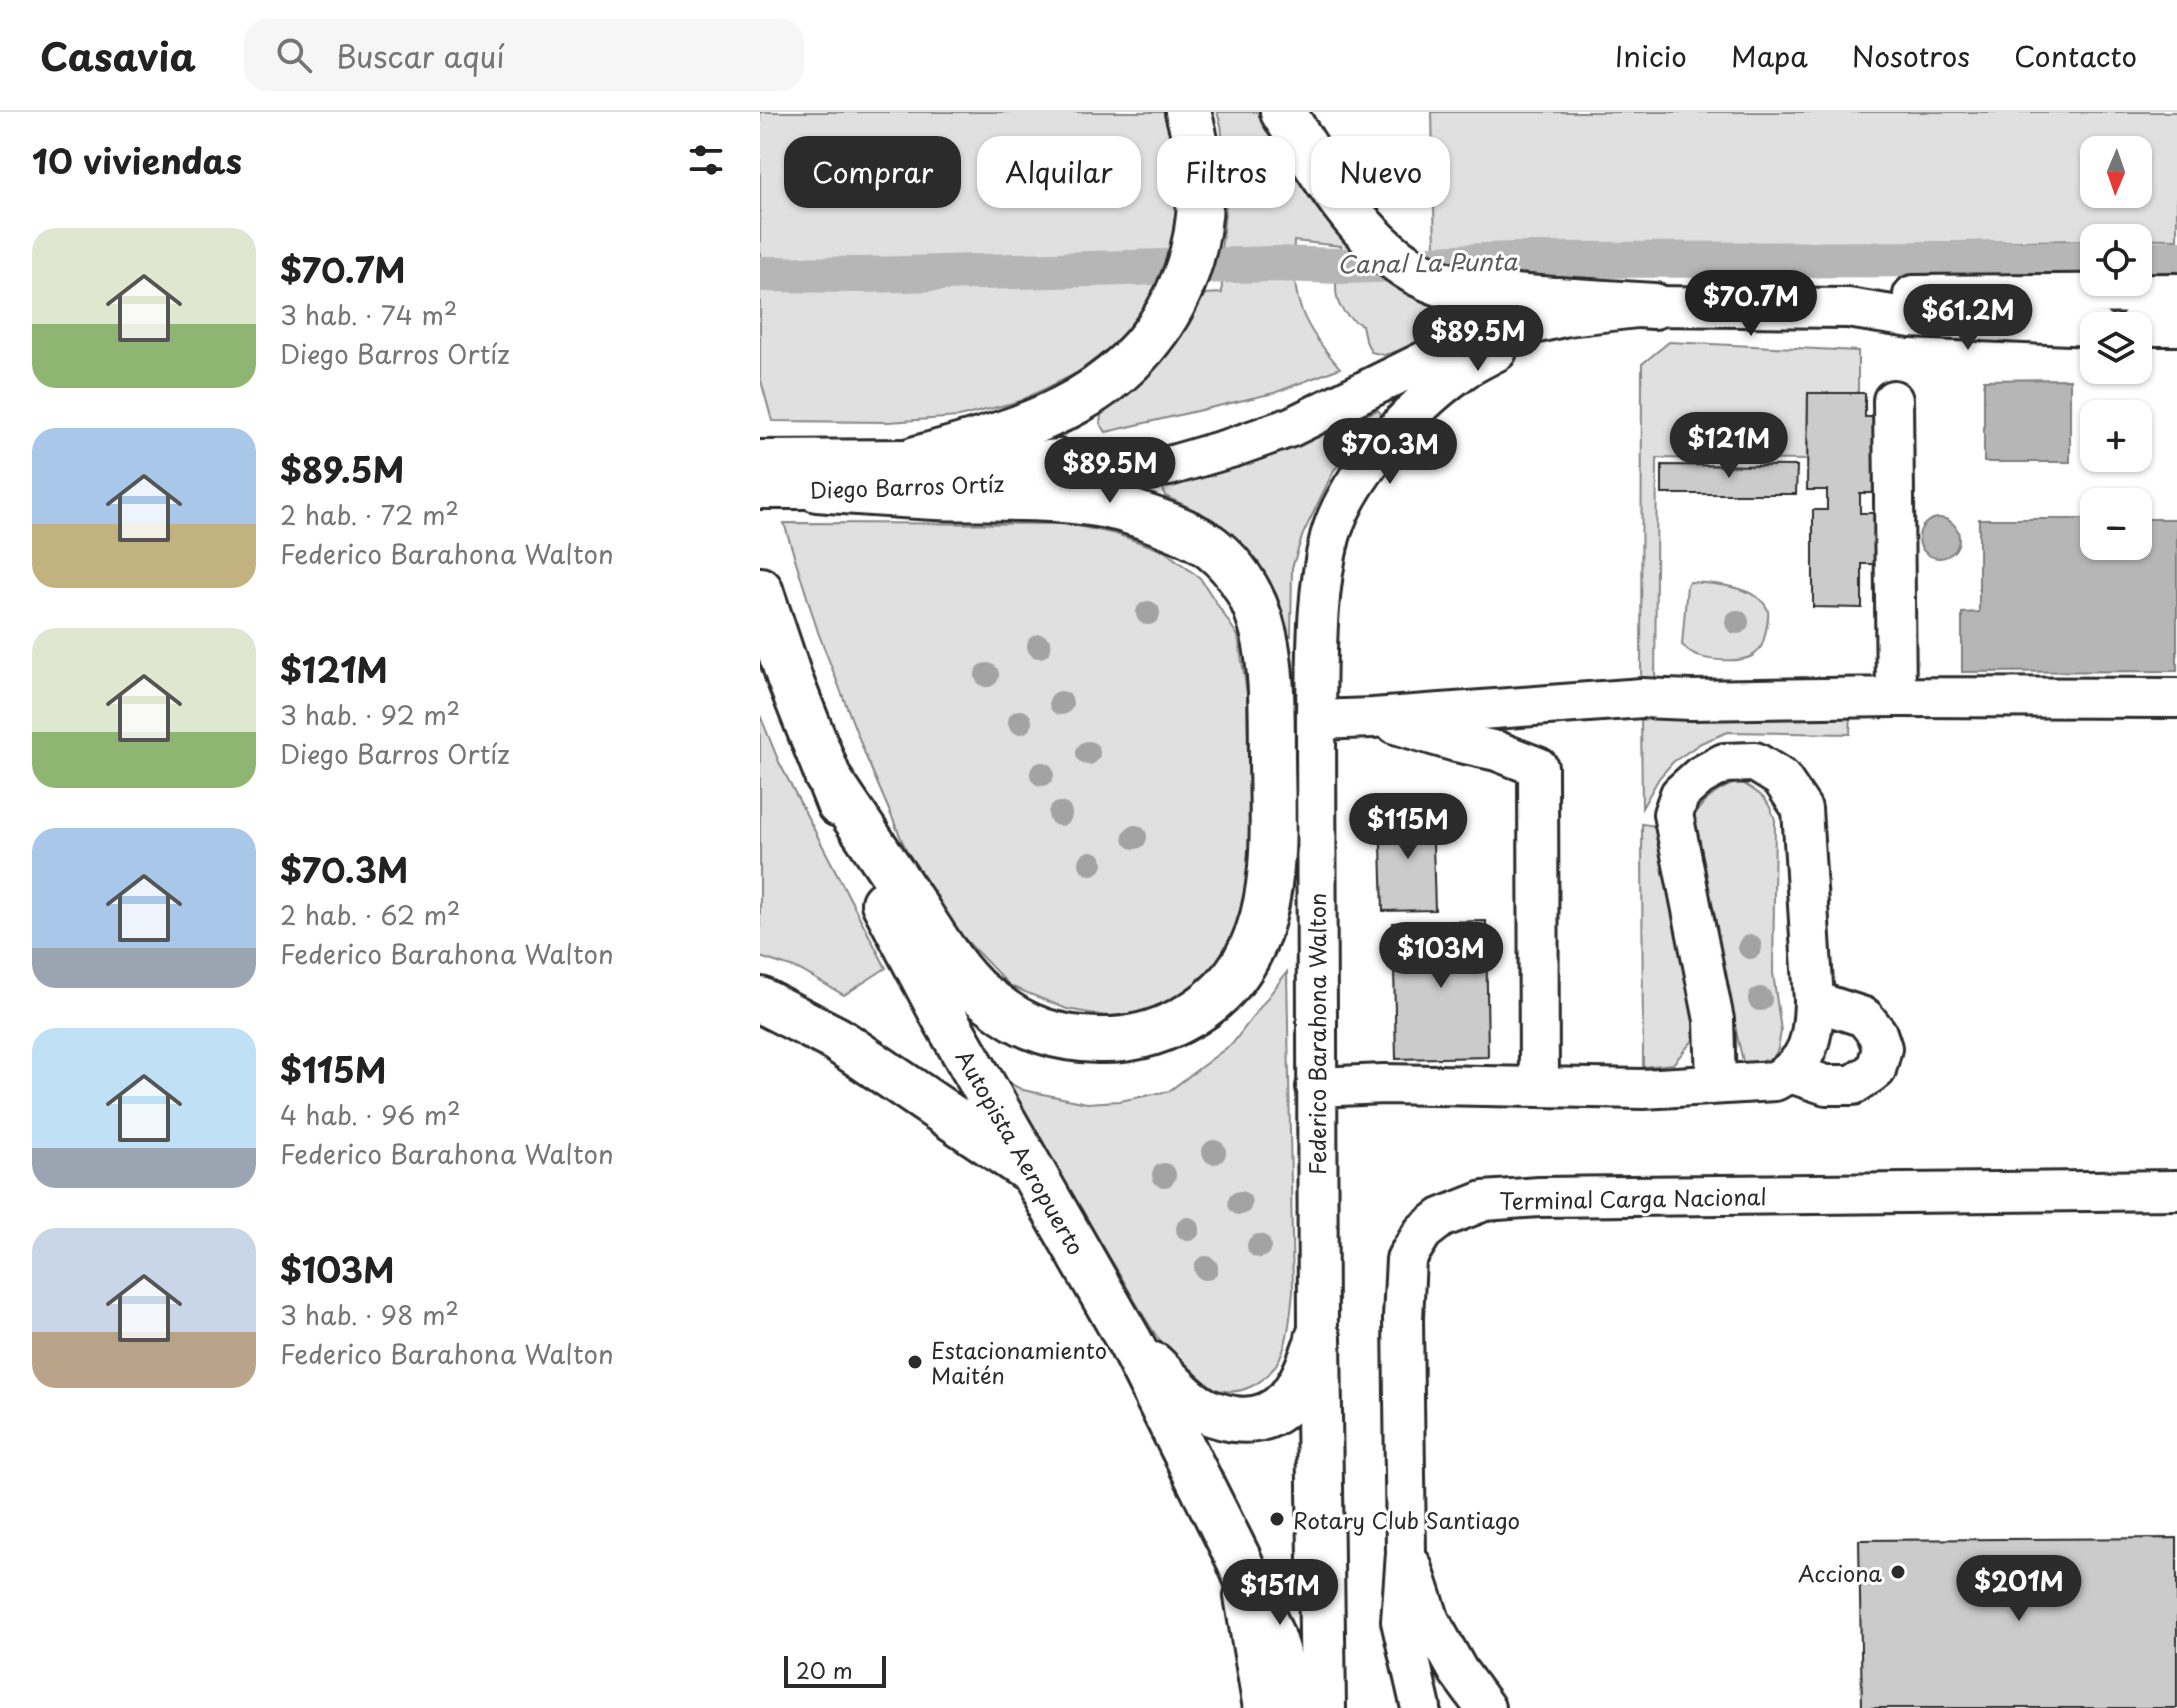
<!DOCTYPE html>
<html lang="es">
<meta charset="utf-8">
<style>
:root{--surface:#fff;--page:#f6f6f6;--text:#222;--muted:#767676;--line:#e0e0e0;--accent:#2b2b2b}
body{margin:0;font-family:"Playpen Sans",sans-serif;background:var(--page);color:var(--text);height:100vh;display:flex;flex-direction:column;font-size:30px;white-space:nowrap}
*{box-sizing:border-box;margin:0}
p{font-size:26px;color:var(--muted)}
.icon{flex:none;width:44px;height:44px;fill:none;stroke:currentColor;stroke-width:2;stroke-linecap:round;stroke-linejoin:round}
.map{position:relative;flex:1;overflow:hidden}
.sheet{display:flex;flex-direction:column;background:var(--surface);width:760px}
.sheet>*{flex:none}
.top-card{position:absolute;left:24px;top:24px;width:760px;height:72px;display:flex;gap:16px}
.needle{width:52px;rotate:182deg}
.fabs{position:absolute;left:1320px;top:24px;display:grid;gap:16px}
.fabs a{display:grid;place-items:center;width:72px;height:72px;border-radius:16px;background:var(--surface);box-shadow:0 2px 6px #0004;font-size:40px}
.scale{position:absolute;left:24px;bottom:20px;width:102px;box-sizing:border-box;padding-left:8px;border:4px solid #2b2b2b;border-top:0;font-size:22px;line-height:28px;white-space:nowrap;color:#2b2b2b;-webkit-text-stroke:6px #fff;paint-order:stroke}
.price{position:absolute;translate:-50% -68px;padding:0 18px;border-radius:28px;background:var(--accent);color:#fff;font-size:26px;line-height:52px;filter:drop-shadow(0 2px 4px #0008)}
.price::after{content:'';position:absolute;left:50%;top:48px;width:24px;height:18px;margin-left:-12px;background:inherit;clip-path:polygon(0 0,100% 0,50% 100%)}
.price.on{background:#222;color:#fff}
ul{padding:0;list-style:none}
li{display:flex;align-items:center;gap:24px;height:200px;padding:0 32px}
li span{display:grid;place-items:center;flex:none;width:224px;height:160px;border-radius:24px;color:#555}
li>.icon{margin-inline-start:auto}
span .icon{width:96px;height:96px;fill:#fffc;stroke-width:1}
li b{font-size:34px}
h2{display:flex;justify-content:space-between;align-items:center;height:96px;padding:0 32px;font-size:34px}
.pill{padding:0 28px;border-radius:24px;background:var(--surface);box-shadow:0 2px 6px #0004;font-size:28px;line-height:72px}
.pill.on{background:var(--accent);color:#fff}
header{display:flex;align-items:center;gap:48px;box-sizing:border-box;height:112px;padding:0 40px;background:var(--surface);border-bottom:2px solid var(--line)}
header strong{font-size:38px}
nav{display:flex;gap:44px;margin-inline-start:auto;font-size:28px}
.search{width:560px;height:72px;background:var(--page);display:flex;align-items:center;gap:20px;box-sizing:border-box;padding:0 28px;border-radius:24px;color:var(--muted);font-size:30px}
main{display:flex;flex:1;min-height:0}
.map>svg:first-child{display:block}
.green{fill:#e0e0e0;stroke:#868686;stroke-width:2;fill-rule:evenodd}
.water{fill:#b6b6b6;stroke:#7e7e7e;stroke-width:2}
.lines{fill:none;stroke-linecap:round;stroke-linejoin:round}
.canal{stroke:#b6b6b6;stroke-width:36}
.building{fill:#cbcbcb;stroke:#2b2b2b;stroke-width:2}
.minor-casing{stroke:#2b2b2b;stroke-width:44}
.highway-casing{stroke:#2b2b2b;stroke-width:50}
.minor{stroke:#fff;stroke-width:38}
.highway{stroke:#fff;stroke-width:44}
.tree{fill:#a3a3a3}
.poi-dot{fill:#2b2b2b;stroke:#fff;stroke-width:3}
.labels{text-anchor:middle;dominant-baseline:central;stroke-width:6;stroke-linejoin:round;paint-order:stroke}
.street-label{font-size:22px;fill:#2b2b2b;stroke:#fff}
.poi-label{font-size:22px;fill:#2b2b2b;stroke:#fff;text-anchor:start}
.water-label{font-size:24px;font-style:italic;fill:#5c5c5c;stroke:#fff}
</style>
<header>
<strong>Casavia</strong>
<div class="search"><svg class="icon" aria-label="search" viewBox="0 0 24 24"><circle cx="10" cy="10" r="6"/><path d="M15 15l6 6"/></svg>Buscar aquí</div>
<nav><a>Inicio</a><a>Mapa</a><a>Nosotros</a><a>Contacto</a></nav>
</header>
<main>
<section class="sheet">
<h2>10 viviendas<svg class="icon" aria-label="filters" viewBox="0 0 24 24"><path d="M4 7h16M4 17h16"/><circle cx="9" cy="7" r="2"/><circle cx="15" cy="17" r="2"/></svg></h2>
<ul>
<li><span style="background:linear-gradient(#dfe7d0 60%,#8fb573 0)"><svg class="icon" aria-label="home" viewBox="0 0 24 24"><path d="M3 11l9-7 9 7M6 9v11h12V9"/></svg></span><div><b>$70.7M</b><p>3 hab. · 74 m²</p><p>Diego Barros Ortíz</p></div></li>
<li><span style="background:linear-gradient(#a9c7e8 60%,#c2b280 0)"><svg class="icon" aria-label="home" viewBox="0 0 24 24"><path d="M3 11l9-7 9 7M6 9v11h12V9"/></svg></span><div><b>$89.5M</b><p>2 hab. · 72 m²</p><p>Federico Barahona Walton</p></div></li>
<li><span style="background:linear-gradient(#dfe7d0 65%,#8fb573 0)"><svg class="icon" aria-label="home" viewBox="0 0 24 24"><path d="M3 11l9-7 9 7M6 9v11h12V9"/></svg></span><div><b>$121M</b><p>3 hab. · 92 m²</p><p>Diego Barros Ortíz</p></div></li>
<li><span style="background:linear-gradient(#a9c7e8 75%,#9aa5b1 0)"><svg class="icon" aria-label="home" viewBox="0 0 24 24"><path d="M3 11l9-7 9 7M6 9v11h12V9"/></svg></span><div><b>$70.3M</b><p>2 hab. · 62 m²</p><p>Federico Barahona Walton</p></div></li>
<li><span style="background:linear-gradient(#bfe0f5 75%,#9aa5b1 0)"><svg class="icon" aria-label="home" viewBox="0 0 24 24"><path d="M3 11l9-7 9 7M6 9v11h12V9"/></svg></span><div><b>$115M</b><p>4 hab. · 96 m²</p><p>Federico Barahona Walton</p></div></li>
<li><span style="background:linear-gradient(#c9d6e8 65%,#b9a48a 0)"><svg class="icon" aria-label="home" viewBox="0 0 24 24"><path d="M3 11l9-7 9 7M6 9v11h12V9"/></svg></span><div><b>$103M</b><p>3 hab. · 98 m²</p><p>Federico Barahona Walton</p></div></li>
</ul>
</section>
<div class="map">
<svg width="1417" height="1596" viewBox="0 0 1417 1596">
<rect width="100%" height="100%" fill="#fff"/>
<filter id="ink" filterUnits="userSpaceOnUse"><feTurbulence type="fractalNoise" baseFrequency=".0125" numOctaves="2"/><feDisplacementMap in="SourceGraphic" scale="16" xChannelSelector="R" yChannelSelector="G"/><feConvolveMatrix kernelMatrix="1 2 1 2 8 2 1 2 1" color-interpolation-filters="sRGB"/></filter>
<g filter="url(#ink)">
<path class="green" d="M0,0h416l15,70 -27,107 -38,46 -49,38 -57,28 -61,16 -70,5 -117,-1 -12,-44z
M457,0h43l94,131v29l38,4 49,32 26,8h35l-56,21 -62,18 -13,-3 -6,-13 -3,-14c-37,-17 -25,-45 -21,-79l-47,-5c-3,60 8,83 46,127l-66,25 -168,39 -6,-9 2,-14 62,-52 21,-29 20,-34 17,-1 -1,-42 7,-67 -7,-59z
M672,0h745v127l-83,-1v2l-659,10zM1378,38v44h-44v-44z
M909,230l189,9v42l-50,1 -1,66 -150,-2 -2,225h-14l1,-319z
M618,298l6,8 -50,52 -31,64 -11,34 -1,68 -13,4c-12,-33 -20,-74 -44,-102 -17,-19 -46,-31 -69,-42l-2,-8 2,-7 156,-48z
M24,411l283,1 49,10 48,17 36,27 38,58 9,57 4,186 -7,50 -23,40 -48,34 -56,15 -50,-9 -57,-23 -49,-51 -45,-62 -49,-114 -49,-127z
M930,470c22,1 70,4 78,29 1,6 -1,14 -2,19 -2,10 -4,21 -14,26 -13,7 -48,5 -61,-3 -3,-2 -6,-6 -9,-8l5,-60z
M1091,601l-1,21 -122,-2 -27,11 -28,19 -14,16 -17,30 -1,-94z
M0,603l19,47 107,206 -42,27 -44,-25 -40,-13z
M981,670c19,12 27,15 34,38l-2,153 8,58 -3,18 -7,14 -25,11 -56,-239c1,-6 1,-14 4,-19 9,-16 29,-31 47,-34z
M882,712l20,3 38,205 -27,32 -30,3z
M527,860l6,319c-4,36 -4,77 -41,95 -21,11 -45,4 -62,-11 -31,-26 -55,-75 -76,-110 -36,-61 -73,-123 -109,-184l18,9 64,13 33,-2 49,-10 64,-48z"/>
<path class="water" d="M1310,267v83h-86v-82z
M1159 426a20 20 0 1 1 40 0a20 20 0 1 1-40 0Z
M1219,407h115v27h44v-27h39v152l-215,1v-59l17,-1z"/>
<g class="lines">
<path class="canal" d="M1378,147l39,-1
M0,162l105,1 408,-11 71,2 170,-6 580,-1"/>
</g>
<path class="building" d="M1048,281h57v24h16v76h-21v20h21v51h-19v44l-49,-1v-97h14v-20h-20z
M902,353l135,1 -1,28h-134z
M672,699l3,99 -52,1 -3,-99z
M726,809l2,136 -92,2 -3,-136z
M1417,1426v170h-315l-3,-168z"/>
<g class="lines">
<g class="minor-casing">
<path id="minor" d="M1153,183l264,-2
M1378,214h39
M1133,288l3,297
M0,348l156,-1 114,3 29,-3
M264,371l33,-2 112,-15 65,-19 57,-20 142,-70 63,-24 71,-17 87,-10 194,2 63,10 183,8
M0,377h87
M556,608l57,-2 269,-20 49,2 205,-3 281,1
M635,612l61,18 41,9 41,16 1,320
M1030,961l36,12h27l23,-15 6,-22 -5,-15 -13,-16 -50,-16
M556,975l68,-3 259,5 132,-8c35,-19 38,-44 39,-80l-12,-192 -21,-31 -26,-16 -31,1 -24,13 -20,18 -7,20 41,206 2,63
M558,1226l-2,-618c1,-60 -1,-124 14,-183 16,-58 81,-130 130,-165 11,-8 24,-14 37,-21
M652,1454l18,55 28,50 27,37
M484,1484l19,112
M661,1596l-20,-87 5,-68 -3,-235 3,-59 17,-27 18,-14 43,-17 55,-4 638,-7"/>
</g>
<g class="highway-casing">
<path id="highway" d="M523,0c32,50 68,114 116,149 46,35 103,35 158,39 32,2 65,4 97,6
M156,347c55,-15 112,-30 161,-58 105,-60 146,-175 111,-289
M57,377c40,3 80,6 120,8 61,2 125,-3 184,12 11,3 22,7 33,11 20,7 41,15 58,28 65,52 59,135 60,210 1,98 12,210 -92,263 -25,13 -54,20 -82,19 -40,-1 -73,-11 -104,-36 -8,-6 -16,-11 -22,-18 -21,-21 -42,-56 -58,-81 -29,-43 -58,-86 -87,-129
M0,478l30,90 49,124
M124,791l60,114 187,327 106,212 34,79 24,73
M0,888l76,39 190,129
M558,1226l5,370
M393,1253c16,15 31,35 51,45 9,5 20,7 30,9 48,7 68,-32 81,-71"/>
</g>
<use href="#minor" class="minor"/>
<use href="#highway" class="highway"/>
</g>
<g class="tree">
<circle cx="388" cy="501" r="12"/>
<circle cx="977" cy="510" r="12"/>
<circle cx="279" cy="534" r="12"/>
<circle cx="227" cy="563" r="12"/>
<circle cx="301" cy="591" r="12"/>
<circle cx="260" cy="610" r="12"/>
<circle cx="328" cy="641" r="12"/>
<circle cx="282" cy="662" r="12"/>
<circle cx="300" cy="702" r="12"/>
<circle cx="375" cy="725" r="12"/>
<circle cx="331" cy="751" r="12"/>
<circle cx="990" cy="835" r="12"/>
<circle cx="1000" cy="887" r="12"/>
<circle cx="454" cy="1040" r="12"/>
<circle cx="404" cy="1063" r="12"/>
<circle cx="480" cy="1091" r="12"/>
<circle cx="428" cy="1117" r="12"/>
<circle cx="499" cy="1134" r="12"/>
<circle cx="446" cy="1156" r="12"/>
</g>
</g>
<g class="poi-dot">
<circle cx="155" cy="1250" r="8"/>
<circle cx="517" cy="1407" r="8"/>
<circle cx="1138" cy="1460" r="8"/>
</g>
<g class="labels">
<g class="street-label">
<text transform="translate(147 374) rotate(-2)">Diego Barros Ortíz</text>
<text transform="translate(556 922) rotate(-90)">Federico Barahona Walton</text>
<text transform="translate(261 1040) rotate(60)">Autopista Aeropuerto</text>
<text transform="translate(873 1086) rotate(-1)">Terminal Carga Nacional</text>
</g>
<g class="poi-label">
<text x="171" y="1237">Estacionamiento<tspan x="171" dy="25">Maitén</tspan></text>
<text x="533" y="1407">Rotary Club Santiago</text>
<text x="1122" y="1460" text-anchor="end">Acciona</text>
</g>
<g class="water-label">
<text transform="translate(667 150) rotate(-1)">Canal La Punta</text>
</g>
</g>
</svg>
<div class="fabs">
<a><svg class="needle" viewBox="-14 -14 28 28"><path d="M0-13l5 13h-10z" fill="#e53935"/><path d="M0 13l5-13h-10z" fill="#767676"/></svg></a>
<a><svg class="icon" aria-label="locate" viewBox="0 0 24 24"><circle cx="12" cy="12" r="6"/><path d="M12 2v4M12 18v4M2 12h4M18 12h4"/></svg></a>
<a><svg class="icon" aria-label="layers" viewBox="0 0 24 24"><path d="M12 4l9 5-9 5-9-5zM3 14l9 5 9-5"/></svg></a>
<a>+</a>
<a>−</a>
</div>
<div class="scale">20 m</div>
<b class="price on" style="left:991px;top:226px">$70.7M</b>
<b class="price" style="left:1208px;top:240px">$61.2M</b>
<b class="price" style="left:718px;top:261px">$89.5M</b>
<b class="price" style="left:969px;top:368px">$121M</b>
<b class="price" style="left:630px;top:374px">$70.3M</b>
<b class="price" style="left:350px;top:393px">$89.5M</b>
<b class="price" style="left:648px;top:749px">$115M</b>
<b class="price" style="left:681px;top:878px">$103M</b>
<b class="price" style="left:1259px;top:1511px">$201M</b>
<b class="price" style="left:520px;top:1515px">$151M</b>
<div class="top-card">
<a class="pill on">Comprar</a>
<a class="pill">Alquilar</a>
<a class="pill">Filtros</a>
<a class="pill">Nuevo</a>
</div>
</div>
</main>
